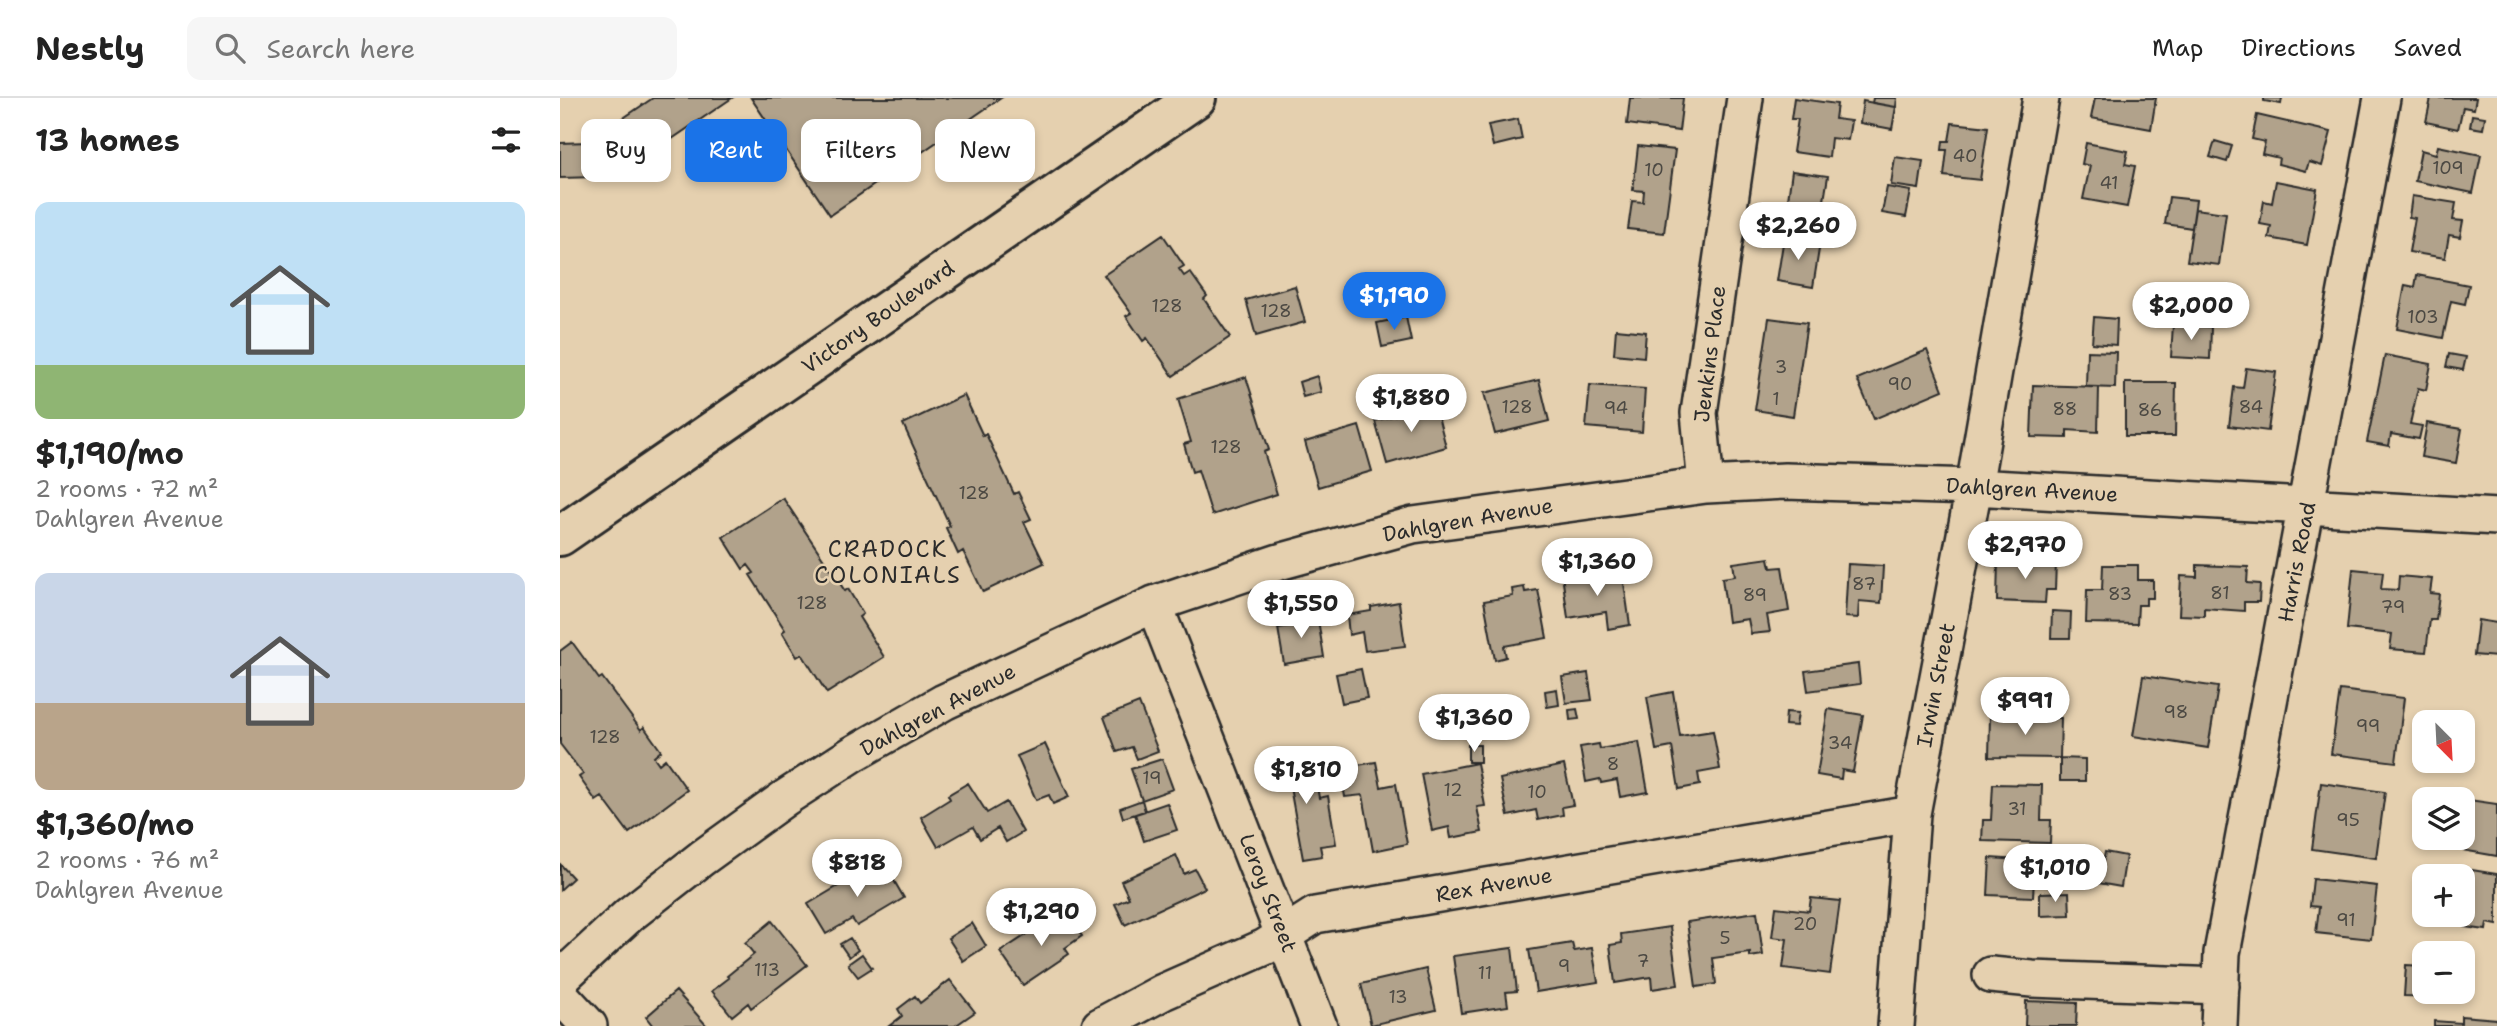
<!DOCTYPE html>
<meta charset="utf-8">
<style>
:root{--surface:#fff;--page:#f6f6f6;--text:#222;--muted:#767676;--line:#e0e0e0;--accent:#1a73e8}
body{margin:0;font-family:"Shantell Sans",sans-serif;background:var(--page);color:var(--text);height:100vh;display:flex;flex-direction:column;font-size:26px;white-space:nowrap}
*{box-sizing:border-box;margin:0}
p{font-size:23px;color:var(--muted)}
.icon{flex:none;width:38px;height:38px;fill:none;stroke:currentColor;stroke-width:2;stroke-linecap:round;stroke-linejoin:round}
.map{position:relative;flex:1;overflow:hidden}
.drawer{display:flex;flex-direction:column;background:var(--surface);width:560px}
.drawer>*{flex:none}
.banner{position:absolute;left:21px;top:21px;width:665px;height:63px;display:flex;gap:14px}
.needle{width:46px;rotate:156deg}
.buttons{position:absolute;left:1852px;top:612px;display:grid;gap:14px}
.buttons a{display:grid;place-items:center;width:63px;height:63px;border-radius:14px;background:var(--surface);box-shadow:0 4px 10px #0003;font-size:35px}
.price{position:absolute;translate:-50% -60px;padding:0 16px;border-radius:24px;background:#fff;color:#222;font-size:23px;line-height:46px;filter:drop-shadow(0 2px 4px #0008)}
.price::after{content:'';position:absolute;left:50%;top:42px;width:21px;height:16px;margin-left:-10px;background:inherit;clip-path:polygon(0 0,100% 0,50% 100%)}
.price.selected{background:var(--accent);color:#fff}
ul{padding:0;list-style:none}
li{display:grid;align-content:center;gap:14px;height:371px;padding:0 35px}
li span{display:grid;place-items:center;height:217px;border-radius:14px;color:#555}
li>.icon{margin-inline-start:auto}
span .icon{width:126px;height:126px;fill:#fffc;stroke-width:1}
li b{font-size:30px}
h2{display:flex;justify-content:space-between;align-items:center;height:84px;padding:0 35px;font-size:30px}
.tag{padding:0 24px;border-radius:14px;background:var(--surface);box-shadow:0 4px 10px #0003;font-size:24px;line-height:63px}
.tag.selected{background:var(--accent);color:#fff}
header{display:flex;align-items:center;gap:42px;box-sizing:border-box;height:98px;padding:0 35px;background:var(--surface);border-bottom:2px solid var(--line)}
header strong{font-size:33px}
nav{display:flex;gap:38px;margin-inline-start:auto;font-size:24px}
.search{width:490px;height:63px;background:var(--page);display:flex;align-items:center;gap:18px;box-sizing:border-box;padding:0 24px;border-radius:14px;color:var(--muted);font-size:26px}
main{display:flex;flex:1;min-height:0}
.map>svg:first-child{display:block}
.building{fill:#b1a28b;stroke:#2b2b2b;stroke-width:2}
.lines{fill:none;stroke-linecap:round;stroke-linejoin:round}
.minor-casing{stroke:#2b2b2b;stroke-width:40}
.major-casing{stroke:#2b2b2b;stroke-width:44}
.minor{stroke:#e5d0af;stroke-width:35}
.major{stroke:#e5d0af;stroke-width:38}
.labels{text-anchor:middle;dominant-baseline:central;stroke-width:5;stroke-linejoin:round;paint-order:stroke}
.number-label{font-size:18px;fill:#4c4943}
.street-label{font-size:21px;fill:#2b2b2b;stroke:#e5d0af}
.neighbourhood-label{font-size:23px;letter-spacing:2px;fill:#2b2b2b;stroke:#e5d0af}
</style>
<header>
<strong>Nestly</strong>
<div class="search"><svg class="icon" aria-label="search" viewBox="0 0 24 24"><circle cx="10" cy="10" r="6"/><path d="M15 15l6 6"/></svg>Search here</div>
<nav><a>Map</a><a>Directions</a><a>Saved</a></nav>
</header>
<main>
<section class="drawer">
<h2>13 homes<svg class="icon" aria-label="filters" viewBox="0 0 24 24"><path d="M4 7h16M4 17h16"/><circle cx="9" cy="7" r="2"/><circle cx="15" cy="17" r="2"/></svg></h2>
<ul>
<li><span style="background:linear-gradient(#bfe0f5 75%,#8fb573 0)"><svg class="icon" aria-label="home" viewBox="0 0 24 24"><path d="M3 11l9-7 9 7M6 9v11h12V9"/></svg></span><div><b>$1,190/mo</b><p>2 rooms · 72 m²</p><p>Dahlgren Avenue</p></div></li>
<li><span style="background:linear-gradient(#c9d6e8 60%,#b9a48a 0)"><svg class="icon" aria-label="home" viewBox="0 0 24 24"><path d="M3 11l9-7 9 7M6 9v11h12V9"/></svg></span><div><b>$1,360/mo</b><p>2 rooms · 76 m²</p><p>Dahlgren Avenue</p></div></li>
</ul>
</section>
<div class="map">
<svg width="1937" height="928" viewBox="0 0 1937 928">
<rect width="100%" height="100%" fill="#e5d0af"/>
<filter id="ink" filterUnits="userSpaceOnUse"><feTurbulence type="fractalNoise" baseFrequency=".0143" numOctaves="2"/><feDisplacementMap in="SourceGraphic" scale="14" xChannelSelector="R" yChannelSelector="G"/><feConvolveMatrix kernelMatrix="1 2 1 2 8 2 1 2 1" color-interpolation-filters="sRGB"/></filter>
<g filter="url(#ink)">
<path class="building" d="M93,0h79l-98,67 2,11 -76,2v-35l28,-1z
M191,0h250l-171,117z
M1070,0h53l-4,33 -52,-7z
M1234,0l43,6 -2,15 16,2 -3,19 -17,-2 -2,19 -36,-5 5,-33h-7z
M1313,0h24l-1,9 -24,-4z
M1535,0h61l-5,31 -60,-11z
M1704,0h18l-1,6 -17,-3z
M1871,0h45l-2,11 -11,-2 -5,22 -32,-7z
M1303,3l33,6 -4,22 -32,-6z
M1697,17l74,17 -9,34 -13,-4 -3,9 -28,-7 1,-6 -17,-4 3,-12 -13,-3z
M1912,17l13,2 -2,12 -13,-2z
M958,21l4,20 -29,7 -5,-21z
M1392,25l36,4 -8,53 -36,-4 3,-26h-5l1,-9h6z
M1655,43l17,5 -5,16 -17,-5z
M1526,45l42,8 -3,13 10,2 -8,41 -44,-8 7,-33 -8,-2z
M1078,48l37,4 -11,83 -36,-4 4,-28 11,1 1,-11 -11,-1z
M1878,48l43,9 -8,38 -58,-12 6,-31 15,4z
M1335,59l28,4 -4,28 -28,-4z
M1232,73l36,5 -7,43 -35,-5z
M1716,83l41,8 -10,56 -38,-7 2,-12 -11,-2 4,-23 8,2z
M1327,89l24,4 -5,26 -24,-4z
M1852,98l44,7 -3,17 10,1 -3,16 -11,-2 -4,23 -36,-6 6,-34 -6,-1z
M1609,99l27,3 -4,28 -27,-4z
M1635,111l31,4 -7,52 -32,-4z
M603,137l21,31 -5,3 5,7 6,-4 17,24 -3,3 26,38 -57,39 -26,-38 -4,3 -17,-25 5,-3 -27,-38z
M1224,139l36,6 -7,44 -36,-6z
M1857,177l52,10 -4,19 -14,-3 -8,37 -46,-9 8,-44 10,2z
M735,188l10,36 -49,14 -10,-36z
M846,219l5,24 -29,6 -5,-24z
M1534,219l23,2 -1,26 -24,-2z
M1209,220l38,5 -14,93 -38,-6z
M1613,226l38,3 -1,32 -39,-2z
M1056,231l30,3 -2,25 -30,-3z
M1367,252l16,40 -69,29 -17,-40z
M1527,253l29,1 -1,36 -29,-1z
M1889,256l17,3 -3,13 -17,-3z
M1825,257l46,9 -5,26 -8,-2 -8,36 12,2 -3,13 -28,-5 -2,12 -22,-4z
M1686,270l30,4 -8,59 -39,-5 5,-39 9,1z
M757,278l4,16 -18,5 -4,-15z
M686,279l23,73 -5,2 13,42 -65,21 -14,-45 -6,2 -8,-28 7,-2 -13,-43z
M979,282l10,41 -54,13 -11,-41z
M1565,285h51l-1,53h-50z
M1030,287l55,4 -3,43 -56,-5z
M1473,287l66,2 -1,45 -31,-2v8l-36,-1z
M404,297l19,41 3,-2 28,60 4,-2 13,27 -7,3 20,41 -61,29 -20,-41 -5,3 -12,-26 4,-2 -47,-102z
M875,306l11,43 -59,17 -12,-43z
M1867,325l35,6 -6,34 -35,-6z
M799,328l13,45 -54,16 -13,-45z
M223,400l62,93 3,-2 15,25 -4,3 25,40 -57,36 -25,-39 -5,3 -15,-25 3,-2 -35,-55 4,-2 -6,-8 -5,4 -20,-32z
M1209,460l2,10 11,-1 7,44 -22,4 3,17 -19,2 -3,-15 -20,3 -6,-44 13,-2 -2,-13z
M1438,462l58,2 -1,28h-9l-1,13 -48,-2z
M1288,466l35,2 -2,37 -22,-2 -1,17 -13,-1z
M1543,467h35v15h15v18h-7v7h-8l-1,19 -51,-1 1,-33h15z
M1637,467l51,2 -1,16 13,1 -1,18h-15v9l-40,-3v8l-25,-1 2,-39 16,1z
M1793,471l30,3 -2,17 17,1 1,-14 33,3 -2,14 9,1 -3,26h-6l-4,32 -36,-3 2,-15 -45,-5z
M1028,473l1,10 34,-5 7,49 -22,4 -2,-17 -38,6 -6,-43z
M964,489l1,5 13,-2 9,48 -43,8 2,11 -11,3 -11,-59 29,-5 -1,-7z
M839,504l6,44 -40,5 -3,-19 -13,3 -2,-20 24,-4v-4z
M1492,513l19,1 -1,26h-19z
M746,516l1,9 11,-3 6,37 -40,7 -6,-36 14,-2 -2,-9z
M1918,522l19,3v34l-23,-2z
M12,544l27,37 3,-2 39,53 3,-3 17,24 -7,6 5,7 6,-5 22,31 -58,43 -27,-36 -6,4 -17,-24 4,-3 -23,-30v-93z
M1298,566l2,20 -52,7 -3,-20z
M801,571l6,29 -25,5 -6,-29z
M1028,575l4,27 -26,3 -4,-26z
M1583,578l75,11 -10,61 -75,-12z
M997,591l2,16 -12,2 -2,-16z
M1780,592l64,8 -8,64 -65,-8z
M1113,594l7,44 33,-5 7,38 -22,4 2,12 -21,4 -7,-42 -16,3 -9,-53z
M579,605l19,48 -21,8 -5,-12 -15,5 -13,-35z
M1017,611l2,10 -9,1 -1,-10z
M1268,611l35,6 -10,57 -11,-2 -1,9 -24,-4z
M1226,614l12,1 -2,13 -11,-1z
M1430,618l71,2 -1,40 -71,-1z
M1902,638l6,1 -3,21h-3z
M1079,644l9,50 -28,5 -3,-17 -16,3 -1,-4 -14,3 -6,-35 19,-3 1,5z
M485,646l24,53 -16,7 -4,-9 -13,5 -19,-44z
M908,647h12v17h-12z
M1500,660l25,1v22h-25z
M602,661l11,30 -31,11 -11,-31z
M741,662l2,10 11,-2 5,30 9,-2 8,48 -16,2 2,10 -19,3 -13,-72 -18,3 -4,-24z
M816,664l5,25 15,-3 11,60 -34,7 -10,-56 -18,2 -5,-29z
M917,665l8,43 -8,1 5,25 -31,6 -2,-11 -17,4 -11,-57z
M1004,667l9,40 -11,2 1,8 -25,5 -2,-10 -28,6 -8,-37z
M408,685l19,30 19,-11 17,30 -17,10 -8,-14 -18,11 -7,-12 -35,20 -17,-30 29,-18 -2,-4z
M1761,685l64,9 -9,66 -64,-9z
M1433,686l49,1 -1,35h10l-1,23 -68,-2 1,-21h8z
M582,702l3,11 -22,7 -3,-10z
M1909,702l28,4v52l-35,-6z
M607,705l10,27 -33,11 -9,-27z
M1545,754l21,4 -5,31 -34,-6 3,-15 12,2z
M616,757l8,19 11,-5 10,19 -80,37 -10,-21 14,-6 -8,-17z
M1430,760l45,3 -2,36 -45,-2z
M322,762l22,38 -47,28 -5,-7 -26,15 -18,-30z
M0,766l13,14 -13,12z
M1912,772l25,4v51l-10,-2 -1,7 -22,-3z
M1753,781l64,7 -6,53 -55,-6 3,-26 -9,-1z
M1509,794l1,23 -30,1v-23z
M1251,800l29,3 -10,73 -47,-6 4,-29 -15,-2 4,-30 33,4z
M504,812l18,26 -17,12 4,6 -46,31 -23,-33z
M1197,814l6,43 -13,2v-4l-37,5 3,26 -20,3 -9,-65z
M212,823l35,44 -56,43 -3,-5 -16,13 -20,-25 17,-13 -2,-2 27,-22 -9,-11z
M412,825l14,23 -23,15 -15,-23z
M1110,829l8,58 -26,4 -1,-12 -36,6 -5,-38 12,-2 -1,-9z
M290,840l8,12 -9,7 -9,-13z
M1012,845l2,8 18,-3 6,34 -62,10 -7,-42z
M952,850l5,43 -11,1 2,14 -47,7 -8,-57z
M302,856l10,14 -14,9 -10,-13z
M1846,867l18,1v26h17v5l-37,-1z
M866,871l10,41 -65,15 -10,-41z
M390,882l25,32 -20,14h-66l13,-10 -4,-7 17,-13 5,7z
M116,893l31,35h-54l-7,-9z
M1466,903l51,2 -1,23h-51z
M1901,918l36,3v7h-63v-5l27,2z"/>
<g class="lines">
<g class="minor-casing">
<path id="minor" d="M1146,387l-7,-72 46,-315
M594,506l165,422
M1431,877l41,4 189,7
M0,881l69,-64 73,-57 83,-60 68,-44 91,-52 210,-98 125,-42 134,-37 293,-40 79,-4 189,6 523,30
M0,897l29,31
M540,928l63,-34 102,-45 50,-32 597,-101
M1336,928l16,-212 62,-327 67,-389
M1659,928l3,-73 160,-855"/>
</g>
<g class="major-casing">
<path id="major" d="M0,438l636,-438"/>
</g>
<use href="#minor" class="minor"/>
<use href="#major" class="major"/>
</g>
</g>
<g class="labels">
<g class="number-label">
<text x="1405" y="58">40</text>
<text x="1888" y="70">109</text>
<text x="1094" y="72">10</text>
<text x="1549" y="85">41</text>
<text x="607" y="208">128</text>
<text x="716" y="213">128</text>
<text x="1863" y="219">103</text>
<text x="1221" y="269">3</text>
<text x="1340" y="286">90</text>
<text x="1216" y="301">1</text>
<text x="957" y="309">128</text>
<text x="1691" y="309">84</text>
<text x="1056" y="310">94</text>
<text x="1505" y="311">88</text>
<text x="1590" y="312">86</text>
<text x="666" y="349">128</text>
<text x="414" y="395">128</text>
<text x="1304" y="486">87</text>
<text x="1660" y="495">81</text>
<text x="1560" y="496">83</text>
<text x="1195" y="497">89</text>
<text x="252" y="505">128</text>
<text x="1833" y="509">79</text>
<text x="1616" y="614">98</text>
<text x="1808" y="628">99</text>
<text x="45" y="639">128</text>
<text x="1280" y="645">34</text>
<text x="1053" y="666">8</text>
<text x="592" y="680">19</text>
<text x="893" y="692">12</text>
<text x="977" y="694">10</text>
<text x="1457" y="711">31</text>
<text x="1788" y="722">95</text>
<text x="1786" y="822">91</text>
<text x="1245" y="826">20</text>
<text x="1165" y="840">5</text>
<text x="1083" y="863">7</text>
<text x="1004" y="868">9</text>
<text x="207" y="872">113</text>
<text x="925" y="875">11</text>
<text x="838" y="899">13</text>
</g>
<g class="street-label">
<text transform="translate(318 219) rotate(-35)">Victory Boulevard</text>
<text transform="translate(1150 256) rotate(-83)">Jenkins Place</text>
<text transform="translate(1472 392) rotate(3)">Dahlgren Avenue</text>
<text transform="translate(908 422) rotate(-10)">Dahlgren Avenue</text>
<text transform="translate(1737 464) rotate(-79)">Harris Road</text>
<text transform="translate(1376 587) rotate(-79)">Irwin Street</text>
<text transform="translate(378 612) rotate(-28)">Dahlgren Avenue</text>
<text transform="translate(934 787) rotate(-10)">Rex Avenue</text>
<text transform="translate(708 795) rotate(69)">Leroy Street</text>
</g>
<g class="neighbourhood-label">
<text x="328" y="451">CRADOCK<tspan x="328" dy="26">COLONIALS</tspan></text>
</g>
</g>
</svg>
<div class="buttons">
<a><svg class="needle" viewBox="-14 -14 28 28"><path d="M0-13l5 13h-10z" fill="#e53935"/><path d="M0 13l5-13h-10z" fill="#767676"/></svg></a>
<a><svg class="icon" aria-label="layers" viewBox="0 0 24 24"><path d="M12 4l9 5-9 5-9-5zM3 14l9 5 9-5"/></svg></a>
<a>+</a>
<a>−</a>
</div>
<b class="price" style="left:1238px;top:164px">$2,260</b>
<b class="price selected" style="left:834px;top:234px">$1,190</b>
<b class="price" style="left:1631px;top:244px">$2,000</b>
<b class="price" style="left:851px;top:336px">$1,880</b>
<b class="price" style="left:1465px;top:483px">$2,970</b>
<b class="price" style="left:1037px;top:500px">$1,360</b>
<b class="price" style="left:741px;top:542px">$1,550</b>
<b class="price" style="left:1465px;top:639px">$991</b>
<b class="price" style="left:914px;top:656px">$1,360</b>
<b class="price" style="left:746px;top:708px">$1,810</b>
<b class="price" style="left:297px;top:801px">$818</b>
<b class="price" style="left:1495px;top:806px">$1,010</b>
<b class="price" style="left:481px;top:850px">$1,290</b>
<div class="banner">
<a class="tag">Buy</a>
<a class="tag selected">Rent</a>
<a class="tag">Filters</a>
<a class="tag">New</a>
</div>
</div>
</main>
